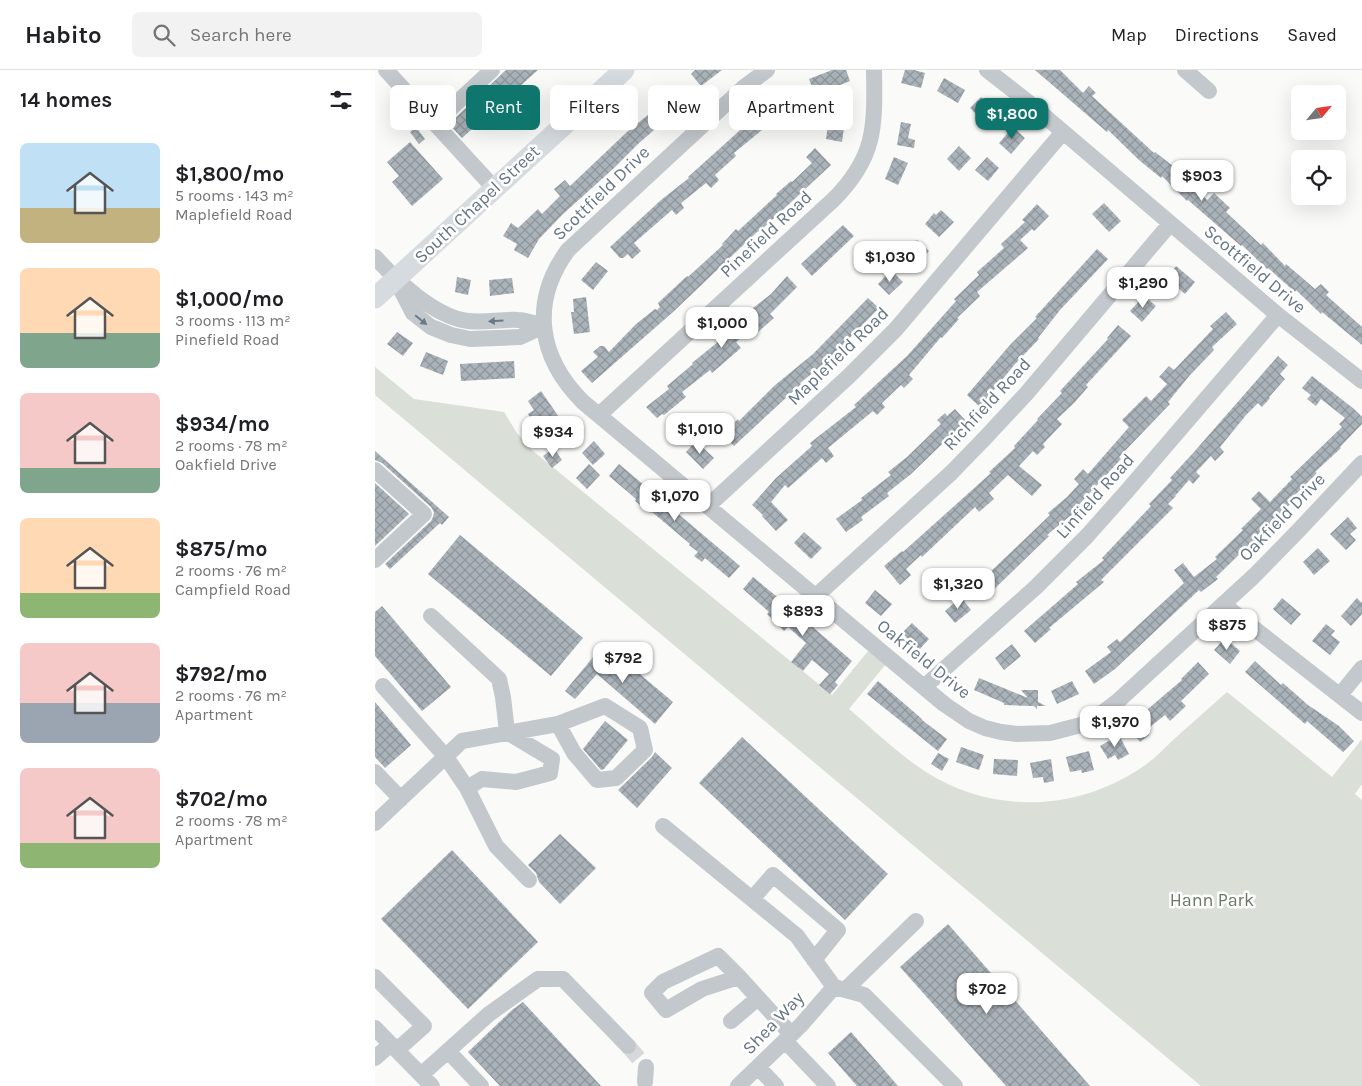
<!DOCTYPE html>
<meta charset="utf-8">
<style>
:root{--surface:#fff;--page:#f2f2f2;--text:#202124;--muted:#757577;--line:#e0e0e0;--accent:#0f766e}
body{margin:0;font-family:Karla,sans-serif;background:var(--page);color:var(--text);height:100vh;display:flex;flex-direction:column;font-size:19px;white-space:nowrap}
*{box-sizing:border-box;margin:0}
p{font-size:16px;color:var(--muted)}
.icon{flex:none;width:28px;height:28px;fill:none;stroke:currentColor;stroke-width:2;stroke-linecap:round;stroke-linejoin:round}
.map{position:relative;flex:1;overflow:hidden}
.drawer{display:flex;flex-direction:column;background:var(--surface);width:375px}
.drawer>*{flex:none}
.banner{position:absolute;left:15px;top:15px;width:475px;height:45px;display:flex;gap:10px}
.needle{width:32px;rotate:61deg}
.fabs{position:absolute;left:916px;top:15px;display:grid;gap:10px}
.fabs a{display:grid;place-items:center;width:55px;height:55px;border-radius:8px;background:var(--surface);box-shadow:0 5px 20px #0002;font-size:25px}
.price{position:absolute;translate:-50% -42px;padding:0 11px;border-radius:10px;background:#fff;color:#222;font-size:16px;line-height:32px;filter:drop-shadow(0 1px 2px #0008)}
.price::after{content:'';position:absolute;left:50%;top:30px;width:15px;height:11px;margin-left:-8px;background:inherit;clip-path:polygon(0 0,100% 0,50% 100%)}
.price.active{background:var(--accent);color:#fff}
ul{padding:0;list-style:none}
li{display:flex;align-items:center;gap:15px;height:125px;padding:0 20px}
li span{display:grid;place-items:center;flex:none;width:140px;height:100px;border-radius:8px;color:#555}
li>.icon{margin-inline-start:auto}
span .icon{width:60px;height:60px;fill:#fffc;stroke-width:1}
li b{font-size:21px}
h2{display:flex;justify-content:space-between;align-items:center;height:60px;padding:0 20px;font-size:21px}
.chip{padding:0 18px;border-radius:8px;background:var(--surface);box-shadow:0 5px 20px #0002;font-size:18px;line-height:45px}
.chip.active{background:var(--accent);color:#fff}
header{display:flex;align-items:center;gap:30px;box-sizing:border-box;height:70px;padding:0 25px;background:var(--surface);border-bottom:1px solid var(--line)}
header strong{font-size:24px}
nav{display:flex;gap:28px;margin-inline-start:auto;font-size:18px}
.search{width:350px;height:45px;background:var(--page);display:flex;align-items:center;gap:12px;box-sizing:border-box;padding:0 18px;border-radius:8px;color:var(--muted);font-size:19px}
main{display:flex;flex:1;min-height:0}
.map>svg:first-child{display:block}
.park{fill:#dadfd7}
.building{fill:url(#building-cross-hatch)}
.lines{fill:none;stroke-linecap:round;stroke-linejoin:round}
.minor-tunnel{stroke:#d5d9db;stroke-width:16;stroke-dasharray:16 8;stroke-linecap:butt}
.minor{stroke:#c3c8cc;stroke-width:16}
.major{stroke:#d6dbdf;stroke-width:21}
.oneway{fill:#6a7a87}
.labels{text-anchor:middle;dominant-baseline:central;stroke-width:5;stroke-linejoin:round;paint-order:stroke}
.street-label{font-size:18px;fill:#657683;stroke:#fff}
.park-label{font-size:18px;fill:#687a64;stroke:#fff}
</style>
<header>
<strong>Habito</strong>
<div class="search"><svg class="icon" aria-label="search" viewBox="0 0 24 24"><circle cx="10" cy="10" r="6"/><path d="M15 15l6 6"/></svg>Search here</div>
<nav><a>Map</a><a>Directions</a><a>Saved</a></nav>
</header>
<main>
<section class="drawer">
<h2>14 homes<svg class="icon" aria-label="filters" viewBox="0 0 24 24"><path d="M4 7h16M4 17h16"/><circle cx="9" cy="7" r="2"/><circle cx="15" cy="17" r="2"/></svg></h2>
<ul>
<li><span style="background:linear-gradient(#bfe0f5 65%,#c2b280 0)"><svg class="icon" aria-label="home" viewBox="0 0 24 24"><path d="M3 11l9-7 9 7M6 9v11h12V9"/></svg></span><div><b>$1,800/mo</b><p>5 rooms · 143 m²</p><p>Maplefield Road</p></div></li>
<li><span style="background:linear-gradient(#ffd9b3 65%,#7fa58c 0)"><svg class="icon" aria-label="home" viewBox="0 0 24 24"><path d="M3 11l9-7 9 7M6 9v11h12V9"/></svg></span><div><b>$1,000/mo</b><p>3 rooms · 113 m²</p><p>Pinefield Road</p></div></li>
<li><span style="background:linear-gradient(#f6c9c9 75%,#7fa58c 0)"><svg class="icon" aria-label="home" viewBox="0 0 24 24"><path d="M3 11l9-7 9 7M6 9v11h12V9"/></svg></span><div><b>$934/mo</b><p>2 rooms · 78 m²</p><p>Oakfield Drive</p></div></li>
<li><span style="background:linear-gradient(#ffd9b3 75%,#8fb573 0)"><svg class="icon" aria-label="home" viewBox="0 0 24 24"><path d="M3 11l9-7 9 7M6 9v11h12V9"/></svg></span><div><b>$875/mo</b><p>2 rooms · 76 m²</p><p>Campfield Road</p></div></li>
<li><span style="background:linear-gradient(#f6c9c9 60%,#9aa5b1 0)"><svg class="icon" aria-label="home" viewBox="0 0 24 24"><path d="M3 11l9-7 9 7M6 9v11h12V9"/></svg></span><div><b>$792/mo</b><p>2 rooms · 76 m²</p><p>Apartment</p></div></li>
<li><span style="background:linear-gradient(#f6c9c9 75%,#8fb573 0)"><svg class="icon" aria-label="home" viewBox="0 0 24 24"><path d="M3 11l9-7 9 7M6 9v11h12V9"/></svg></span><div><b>$702/mo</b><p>2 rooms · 78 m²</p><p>Apartment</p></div></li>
</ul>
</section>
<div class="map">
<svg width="987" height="1016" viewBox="0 0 987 1016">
<defs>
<pattern id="building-cross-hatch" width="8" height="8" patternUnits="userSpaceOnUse" patternTransform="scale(1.25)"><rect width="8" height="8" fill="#aab3b9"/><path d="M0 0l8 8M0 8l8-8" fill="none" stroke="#8e969c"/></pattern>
</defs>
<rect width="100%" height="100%" fill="#fafaf8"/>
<path class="park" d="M0,297l39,32 90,13 13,21 16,18 299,244 37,-45 17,14 -37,45c25,21 49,45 77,63 66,42 149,40 215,-4 12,-8 22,-18 32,-28 18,-16 36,-32 54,-48l105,85 30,-38v45l-7,10 7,6v286h-161l-826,-691z"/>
<path class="building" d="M131,0h32l-76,68 -13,-14z
M320,0h27l-21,16 -10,-12z
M457,0h14l4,11 -35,14 -6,-16z
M530,0h9l11,3 -4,15 -20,-5z
M660,0h25l23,23 6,-7 7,7 -4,3 62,57 1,-1 23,18 29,30 7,-7 16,15 -4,4 35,33 2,-2 22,23 1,-2 29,25 6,-5 8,8 -3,3 36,32v18l-40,-33 -1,2 -25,-24 -1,2 -27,-24 -1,1 -25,-24 -1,1 -53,-46 -1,1 -25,-25 -1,2 -22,-18 -31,-30 -1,2z
M569,8l21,12 -7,13 -21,-12z
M304,18l11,11 -51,44 -26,26 -51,46 -23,24 -11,19 -14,-8 3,-6 -14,-8 8,-13 7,5 20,-19 4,5 18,-18 -6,-7 11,-9 5,6 58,-55 36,-29 -2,-1 7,-7 2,2z
M415,20l9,14 -19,11 -2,-4 -19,15 3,4 -28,23 2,3 -21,19 4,5 -8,8 -5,-5 -25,20 3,5 -8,7 -4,-5 -38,33 7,8 -9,8 -4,-5 -5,4h-3l-10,-11 51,-47 28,-22 -1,-1 50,-45 2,-2 -2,-1 18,-16 1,2 18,-16z
M606,27l19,18 -14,14 -11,-11 3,-2 -8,-8z
M454,48l16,2 -3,22 -16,-3z
M526,52l10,2 -3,14 7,2 -1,8 -17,-3z
M41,57l9,12 -6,5 -9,-12z
M638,57l12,11 -14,16 -12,-11z
M35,72l33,37 -31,27 -20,-24 7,-6 -12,-14z
M584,76l12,12 -12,13 -12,-12z
M440,78l16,17 -72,67 -1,-1 -85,81 -81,71 -11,-12 17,-14 -5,-5 7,-6h4l5,6 27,-28 19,-15 2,1 3,-3 -2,-4 29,-27 1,1 35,-32 -1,-1 14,-15 2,2 39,-36 -1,-1 15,-13 1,1 20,-19 -6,-6z
M519,87l14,6 -10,22 -13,-6z
M612,87l12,11 -11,13 -13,-11z
M729,133l17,18 -12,11 -17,-18z
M662,134l12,12 -15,15 -2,-2 -12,11 8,8 -51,44 3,4 -23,22 2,1 -17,19 -1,-1 -32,38 4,4 -9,9 -3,-3 -19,18 3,4 -8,8 -4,-4 -45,37 6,8 -8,7 -4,-5 -34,30 -3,-3 -14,17 17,18 -12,11 -14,-15 1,-1 -11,-10 24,-27 36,-32 -2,-3 46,-36 -2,-2 54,-50 48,-54 -2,-2 25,-24 -2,-3 27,-24 -3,-4 24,-22 -3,-2z
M566,140l13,12 -15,15 -14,-13 9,-11 2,2z
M468,155l11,11 -42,40 -11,-12z
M542,170l12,11 -16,18 -12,-12z
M722,179l11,10 -48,51 -22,28 1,1 -24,25 -35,43 -13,-12 43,-50 27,-27 -2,-1z
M221,192l12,9 -15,19 -12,-10z
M801,196l19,16 -10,12 -19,-16z
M516,200l12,12 -14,13 -11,-11z
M412,206l10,11 -27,27 4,4 -16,14 -4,-5 -18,15 5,6 -29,25 -2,-3 -28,22 4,5 -22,18 -2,-1 -5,4 -11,-11 23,-18 -2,-3 26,-22 -1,-1 27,-22 -1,-2 26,-24 27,-21z
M82,207l14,3 -3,15 -13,-3z
M137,208l2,15 -24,3 -1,-16z
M769,226l12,10 -14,16 -12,-11z
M211,227l4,35 -16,2 -3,-22h3l-1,-13z
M493,228l11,10 -54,55 -25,20 1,1 -67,62 -11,-12 15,-15 1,2 35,-35 39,-32z
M851,242l11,12 -25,23 2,3 -24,25 -22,27 2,2 -51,53 2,2 -47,51 1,2 -28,23 2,1 -64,62 -16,-17 12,-12 6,6 63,-60 -2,-2 19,-16 12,-13 -5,-5 9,-10 5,5 41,-47 -7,-7 24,-24 5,5 16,-17 -8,-7 10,-11 5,4 39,-41 -3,-3z
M743,255l13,11 -45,49 2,2 -14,16 -17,16 5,5 -19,20 2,3 -8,8 -4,-4 -14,15 23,19 -10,11 -24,-21 -19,18 5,6 -15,13 -4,-5 -53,50 -1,-2 -15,14 5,6 -11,10 -16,-19 18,-15 1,1 88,-79 -2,-1 26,-24 -1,-2 24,-26 -1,-1 25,-26 -2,-2 48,-52 -1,-1z
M22,262l16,11 -10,13 -16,-12z
M51,282l22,9 -5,14 -23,-9z
M903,286l10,9 -8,9 5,5 -16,18 1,1 -8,9 -4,-4 -11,11 -27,33 4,5 -9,9 -4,-5 -15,16 4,4 -7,8 -4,-4 -14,16h1l-8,8 5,4 -72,72 3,2 -55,46 2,1 -16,14 -11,-12 54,-47 -2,-2 28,-22 -2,-2 49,-52 -2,-2 23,-24 -2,-2 24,-26z
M139,291l1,17 -54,3 -1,-17z
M937,306l42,33 8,8v7l-22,23 1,1 -26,24 2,1 -26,26 2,2 -16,17 -61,59 2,2 -17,13 -2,-2 -84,79 -21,15 -9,-13 26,-19 -4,-5 10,-8 3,3 64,-59 -10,-13 9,-7 11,14 23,-18 -2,-2 28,-27 -2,-1 20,-20 -10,-10 8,-8 11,11 22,-23 -2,-2 52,-50 -3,-3 6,-6 -24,-19 -5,7 -9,-7 4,-4 -9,-7z
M166,321l20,29 4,-3 14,16 -13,11 -22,-25 -9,6 -7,-11 6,-4 -6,-9z
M580,339l11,12 -55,53 -24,19 2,3 -28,21 2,3 -17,12 -10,-13 26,-19 -1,-2 30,-23 -3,-3 19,-15 34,-33 -4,-4 8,-7 2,3z
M219,371l11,13 -12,11 -11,-12z
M321,371l18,17 -11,11 -17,-17z
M179,378l8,12 -10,8 -9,-12z
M0,381l74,66 -7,8 -2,-2 -50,46 -5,-5 46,-43 2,-4 1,-5 -3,-5 -49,-44 -7,-3z
M214,394l11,11 -13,14 -11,-11z
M244,394l121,102 -11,12 -24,-20 -3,4 -8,-6 4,-4 -9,-7 1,-1 -38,-32 -1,1 -16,-12 1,-2 -27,-23z
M0,413l34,31 -34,32z
M973,447l9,11 -7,6 6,6 -10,10 -16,-16z
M429,462l18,16 -11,11 -17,-16z
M85,465l123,103 -32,38 -123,-102z
M943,478l12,13 -16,14 -11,-13z
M378,507l28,23 24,24 2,-2 45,39 -17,21 3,3 -8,9 -11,-9 10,-11 -17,-14 -9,11 -12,-9 15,-19 -18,-16 -4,4 -17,-17 2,-2 -26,-23z
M500,520l17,14 -11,12 -16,-13z
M586,527l10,13 -16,13 -10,-12z
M907,528l19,16 -10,11 -18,-16z
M982,528l5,5v11l-11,12 -10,-10z
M7,536l69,81 -29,24 -47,-55v-44z
M537,553l17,16 -10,11 -17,-17z
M951,554l9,7 -4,4 9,7 -10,13 -18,-14z
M850,568l15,13 -10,13 -16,-14z
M229,574l69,58 -18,22 -58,-50 -22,25 -10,-8z
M637,574l9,12 -17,14 -9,-12z
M880,591l26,24 2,-2 25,22 31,21 15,15 -11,11 -36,-31 -2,3 -60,-52z
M823,592l11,12 -28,27 5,5 -16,15 -5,-6 -20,16 4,4 -9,7 -12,-16 54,-46 -1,-1z
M604,608l49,20 -7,-8h17v12l8,4h-9v3l-3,-3 -30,-1v-2l-30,-13z
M503,611l44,38v1l25,19 -9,12 -71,-57z
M697,611l7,13 -22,10 -6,-13z
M0,632l36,43 -26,23 -10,-11z
M230,651l23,19 -24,29 -3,1 -18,-21z
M744,665l10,19 -11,6 -3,-5 -7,4 -8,-13z
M367,667l146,137 -43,46 -146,-137z
M586,677l23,8 -5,15 -23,-8z
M714,681l5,19 -12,3 -1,-3 -11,2 -4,-15z
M280,682l17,16 -35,40 -19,-18 34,-33z
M563,683l11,6 -7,12 -11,-7z
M619,689l24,1 -1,16 -24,-2z
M676,689l3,22 -10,2 -1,-6 -10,1 -3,-15z
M185,764l36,34 -36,36 -21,-22 -3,-9 -8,-8z
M77,780l86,92 -70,67 -87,-90z
M573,854l142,162h-84l-106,-119z
M148,932l78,84h-101l-32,-34 44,-42z
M476,962l47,54h-41l-29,-33z"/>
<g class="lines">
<path class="minor-tunnel" d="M253,976l18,21"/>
<path class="minor" d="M11,0l108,118
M392,0l-24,18 -175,162c-38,52 -30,107 15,152l361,302 25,17 16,7 16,4 16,2 33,-1 31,-8 13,-6 25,-19 135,-124 44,-45 64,-68
M612,0l41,32 250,213 84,66
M810,0l24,21
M60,53l57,-53
M0,187c22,24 60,60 93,64 17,2 33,-2 50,-1 8,0 18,4 26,6
M22,212l16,31 18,14 20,8 19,4 50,-2 24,-11
M224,345l234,-215c43,-43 42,-73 41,-130
M0,400l49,44 -49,46
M333,436l141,-130 47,-47 167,-197
M441,526l135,-123 34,-35 41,-44 144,-170
M848,534l139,109
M56,546l68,63 4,18 4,35
M8,616l63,71 21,31 29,58 33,34
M549,617l112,-100 51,-51 40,-45 151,-176
M965,625l22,-27
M0,702l26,27
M92,718l15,-9 34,3 34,-9 2,-14 -45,-27
M0,753l87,-82 96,-17 16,29 23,27 19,-2 29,-28 -5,-22 -35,-22 -47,18
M288,756l134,110 37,51 30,8 91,91
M377,829l21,-24 65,55 -24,30
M0,907l49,49 -27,24
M364,907l-37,12 -36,21 -14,-17 11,-11 55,-26 21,21 52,57
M470,920l71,-69
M356,951l27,-23
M0,958l57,58
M410,971l43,45
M73,981l33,35
M0,988l16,-14
M383,997l18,19
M46,1005l68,-61 49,-35h25l65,67
M270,1012l1,-15
M363,1016l63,-61 33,-38"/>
<path class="major" d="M0,228l249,-228"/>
</g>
<defs><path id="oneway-solid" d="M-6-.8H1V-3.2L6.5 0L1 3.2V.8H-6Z" transform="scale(1.25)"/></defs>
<g class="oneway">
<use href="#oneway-solid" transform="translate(46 250) rotate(39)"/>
<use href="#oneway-solid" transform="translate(121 251) rotate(176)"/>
</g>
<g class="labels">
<g class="street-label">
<text transform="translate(226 123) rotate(-44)">Scottfield Drive</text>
<text transform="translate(102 134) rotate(-43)">South Chapel Street</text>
<text transform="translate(391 164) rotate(-43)">Pinefield Road</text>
<text transform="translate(880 199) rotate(40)">Scottfield Drive</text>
<text transform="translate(463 286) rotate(-44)">Maplefield Road</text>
<text transform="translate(612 334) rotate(-47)">Richfield Road</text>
<text transform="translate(720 426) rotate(-48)">Linfield Road</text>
<text transform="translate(907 447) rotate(-46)">Oakfield Drive</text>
<text transform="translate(549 589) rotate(39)">Oakfield Drive</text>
<text transform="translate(398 953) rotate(-46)">Shea Way</text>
</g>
<g class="park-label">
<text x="837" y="830">Hann Park</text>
</g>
</g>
</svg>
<div class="fabs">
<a><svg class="needle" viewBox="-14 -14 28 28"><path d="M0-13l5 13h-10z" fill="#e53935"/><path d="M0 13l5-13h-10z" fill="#757577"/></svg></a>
<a><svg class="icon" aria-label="locate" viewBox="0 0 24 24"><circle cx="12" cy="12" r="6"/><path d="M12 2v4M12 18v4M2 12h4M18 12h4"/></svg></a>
</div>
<b class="price active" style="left:637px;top:70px">$1,800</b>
<b class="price" style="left:827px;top:132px">$903</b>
<b class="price" style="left:515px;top:213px">$1,030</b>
<b class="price" style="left:768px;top:239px">$1,290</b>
<b class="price" style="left:347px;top:279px">$1,000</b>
<b class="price" style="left:325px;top:385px">$1,010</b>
<b class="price" style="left:178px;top:388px">$934</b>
<b class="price" style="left:300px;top:452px">$1,070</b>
<b class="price" style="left:583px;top:540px">$1,320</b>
<b class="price" style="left:428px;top:567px">$893</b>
<b class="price" style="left:852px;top:581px">$875</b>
<b class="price" style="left:248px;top:614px">$792</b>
<b class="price" style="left:740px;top:678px">$1,970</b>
<b class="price" style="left:612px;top:945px">$702</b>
<div class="banner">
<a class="chip">Buy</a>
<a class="chip active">Rent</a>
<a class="chip">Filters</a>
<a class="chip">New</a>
<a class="chip">Apartment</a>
</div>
</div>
</main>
